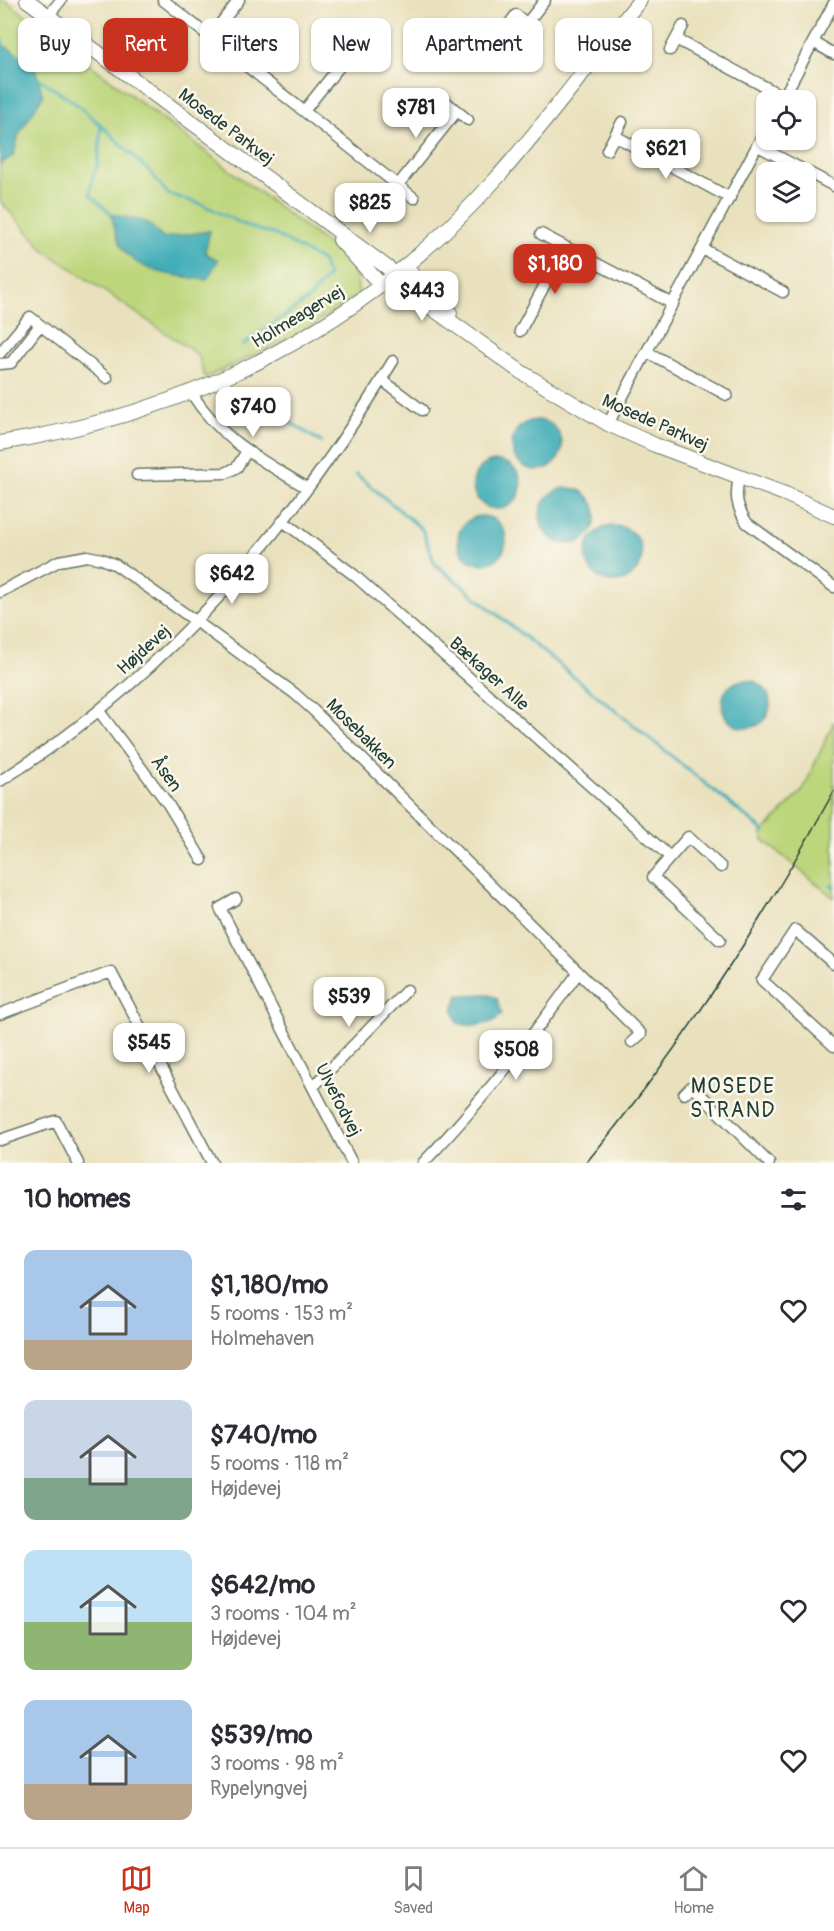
<!DOCTYPE html>
<meta charset="utf-8">
<style>
:root{--surface:#fff;--page:#f2f2f3;--text:#2b2b33;--muted:#7c7c81;--line:#e1e1e2;--accent:#c8321e}
body{margin:0;font-family:Pangolin,sans-serif;background:var(--page);color:var(--text);height:100vh;display:flex;flex-direction:column;font-size:22px;white-space:nowrap}
*{box-sizing:border-box;margin:0}
p{font-size:20px;color:var(--muted)}
.icon{flex:none;width:33px;height:33px;fill:none;stroke:currentColor;stroke-width:2;stroke-linecap:round;stroke-linejoin:round}
.map{position:relative;height:1163px;overflow:hidden}
.drawer{display:flex;flex-direction:column;background:var(--surface);flex:1}
.drawer>*{flex:none}
.banner{position:absolute;left:18px;top:18px;width:798px;height:54px;display:flex;gap:12px}
.tools{position:absolute;left:756px;top:90px;display:grid;gap:12px}
.tools a{display:grid;place-items:center;width:60px;height:60px;border-radius:12px;background:var(--surface);box-shadow:0 2px 4px #0004;font-size:30px}
.price{position:absolute;translate:-50% -51px;padding:0 14px;border-radius:12px;background:#fff;color:#222;font-size:20px;line-height:39px;filter:drop-shadow(0 2px 3px #0008)}
.price::after{content:'';position:absolute;left:50%;top:36px;width:18px;height:14px;margin-left:-9px;background:inherit;clip-path:polygon(0 0,100% 0,50% 100%)}
.price.active{background:var(--accent);color:#fff}
ul{padding:0;list-style:none}
li{display:flex;align-items:center;gap:18px;height:150px;padding:0 24px}
li span{display:grid;place-items:center;flex:none;width:168px;height:120px;border-radius:12px;color:#555}
li>.icon{margin-inline-start:auto}
span .icon{width:72px;height:72px;fill:#fffc;stroke-width:1}
li b{font-size:26px}
h2{display:flex;justify-content:space-between;align-items:center;height:72px;padding:0 24px;font-size:26px}
.tag{padding:0 21px;border-radius:12px;background:var(--surface);box-shadow:0 2px 4px #0004;font-size:21px;line-height:54px}
.tag.active{background:var(--accent);color:#fff}
.tab-bar{display:flex;justify-content:space-around;align-items:center;height:84px;border-top:2px solid var(--line);background:var(--surface);font-size:16px;color:var(--muted)}
.tab-bar a{display:grid;justify-items:center;gap:3px}
.tab-bar .active{color:var(--accent)}
.map>svg:first-child{display:block}
.green{fill:#bdd67b;stroke:#6e8a58;stroke-width:1.5}
.water{fill:#3aabb6;stroke:#2c7475;stroke-width:1.5}
.lines{fill:none;stroke-linecap:round;stroke-linejoin:round}
.stream{stroke:#3aabb6;stroke-width:3}
.minor-casing{stroke:#667664;stroke-width:13}
.tertiary-casing{stroke:#667664;stroke-width:16}
.minor{stroke:#fff;stroke-width:10}
.tertiary{stroke:#fff;stroke-width:14}
.tram{stroke:#1f3d34;stroke-width:1.5}
.labels{text-anchor:middle;dominant-baseline:central;stroke-width:5;stroke-linejoin:round;paint-order:stroke}
.street-label{font-size:18px;fill:#1f3d34;stroke:#fbf7ec}
.quarter-label{font-size:21px;letter-spacing:1.5px;fill:#1f3d34;stroke:#fbf7ec}
</style>
<div class="map">
<svg width="834" height="1163" viewBox="0 0 834 1163">
<rect width="100%" height="100%" fill="#fbf7ec"/>
<filter id="ink" filterUnits="userSpaceOnUse"><feTurbulence type="fractalNoise" baseFrequency=".0167" numOctaves="2"/><feDisplacementMap in="SourceGraphic" scale="12" xChannelSelector="R" yChannelSelector="G"/><feConvolveMatrix kernelMatrix="1 2 1 2 8 2 1 2 1" color-interpolation-filters="sRGB"/></filter>
<filter id="wash" filterUnits="userSpaceOnUse"><feTurbulence type="fractalNoise" baseFrequency=".008" numOctaves="4" result="noise"/><feDisplacementMap in="SourceGraphic" scale="24" xChannelSelector="R" yChannelSelector="G"/><feGaussianBlur stdDeviation="1.35" result="paint"/><feColorMatrix in="noise" values="0 0 0 0 0 0 0 0 0 0 0 0 0 0 0 0 0 1.4 0 .05"/><feComposite in="paint" operator="in"/></filter>
<g filter="url(#wash)">
<rect width="100%" height="100%" fill="#e9e1bd"/>
<path class="green" d="M0,0h5l349,264 5,30 -58,39 -96,45 -7,-23 -154,-105 -44,-49z
M834,721v177l-71,-58 -1,-7 41,-43z"/>
<path class="water" d="M0,43l34,21 9,32 -24,38 -5,21 -14,9z
M111,214l36,8 16,16 47,-7 -5,22 13,7 -11,20c-27,-4 -71,-6 -86,-34 -5,-9 -7,-22 -10,-32z
M512 445a25 25 0 1 1 50 0a25 25 0 1 1-50 0Z
M473 485a24 24 0 1 1 48 0a24 24 0 1 1-48 0Z
M540 516a28 28 0 1 1 56 0a28 28 0 1 1-56 0Z
M458 540a24 24 0 1 1 48 0a24 24 0 1 1-48 0Z
M586 554a28 28 0 1 1 56 0a28 28 0 1 1-56 0Z
M722 704a24 24 0 1 1 48 0a24 24 0 1 1-48 0Z
M487,994l10,4 5,17c-12,11 -30,13 -45,8l-4,-15 6,-13z"/>
<g class="lines">
<path class="stream" d="M0,35l4,12
M38,78l37,25 26,22 50,48 17,21 33,10 48,23 27,8 46,26 6,15 -18,22 -67,47
M101,125l-3,39 -5,12 -3,18 21,20
M239,390l82,52
M356,474l66,55 13,35 330,268
M831,885l3,2"/>
</g>
</g>
<g filter="url(#ink)">
<g class="lines">
<g class="minor-casing">
<path id="minor" d="M163,0l251,198
M516,15l20,16 -10,13 -20,-16z
M48,16l13,-16
M527,23l18,-23
M352,28l23,18
M210,37l29,-37
M676,39l108,58
M813,42l21,12
M670,50l13,-24
M782,100l52,-97
M446,102l22,18
M304,111l59,-74
M615,136l115,62
M758,146l76,40
M607,150l15,-28
M398,185l59,-74
M541,234l132,70
M703,249l80,43
M520,331l45,-84
M647,352l80,43
M0,353l30,-36 77,61
M0,364l11,-1 29,-38
M382,380l40,30
M192,394c30,47 68,65 115,94
M608,424l158,-295
M137,475l89,-2 11,-6 10,-16
M739,477c-4,19 -3,29 8,46l87,64
M283,521l71,54 315,281
M0,592l59,-31 28,-5 15,3 14,6 81,57 97,71 19,17 328,324 -9,8
M99,711l69,93 34,56
M0,781c166,-103 292,-254 393,-420
M236,899l-16,9 132,255
M720,940l-67,-63 35,-40 33,30
M834,964l-39,-34 -33,50 72,66
M0,1014l111,-42 101,191
M313,1087l94,-97
M684,1094l8,-8 77,77
M0,1140l56,-19 22,42
M423,1163c57,-59 107,-123 155,-190"/>
</g>
<g class="tertiary-casing">
<path id="tertiary" d="M27,0l369,274
M340,240l41,45
M405,267l45,46
M390,278l131,94 87,52 47,21 130,49 49,22
M0,443c194,-30 363,-116 495,-263 51,-57 97,-120 145,-180"/>
</g>
<use href="#minor" class="minor"/>
<use href="#tertiary" class="tertiary"/>
<path class="tram" d="M586,1163c96,-115 176,-241 248,-372"/>
</g>
</g>
<g class="labels">
<g class="street-label">
<text transform="translate(226 127) rotate(37)">Mosede Parkvej</text>
<text transform="translate(298 317) rotate(-31)">Holmeagervej</text>
<text transform="translate(655 423) rotate(24)">Mosede Parkvej</text>
<text transform="translate(144 650) rotate(-42)">Højdevej</text>
<text transform="translate(489 674) rotate(42)">Bækager Alle</text>
<text transform="translate(361 734) rotate(45)">Mosebakken</text>
<text transform="translate(166 774) rotate(54)">Åsen</text>
<text transform="translate(338 1100) rotate(63)">Ulvefodvej</text>
</g>
<g class="quarter-label">
<text x="733" y="1086">MOSEDE<tspan x="733" dy="24">STRAND</tspan></text>
</g>
</g>
</svg>
<div class="tools">
<a><svg class="icon" aria-label="locate" viewBox="0 0 24 24"><circle cx="12" cy="12" r="6"/><path d="M12 2v4M12 18v4M2 12h4M18 12h4"/></svg></a>
<a><svg class="icon" aria-label="layers" viewBox="0 0 24 24"><path d="M12 4l9 5-9 5-9-5zM3 14l9 5 9-5"/></svg></a>
</div>
<b class="price" style="left:416px;top:139px">$781</b>
<b class="price" style="left:666px;top:180px">$621</b>
<b class="price" style="left:370px;top:234px">$825</b>
<b class="price active" style="left:555px;top:295px">$1,180</b>
<b class="price" style="left:422px;top:322px">$443</b>
<b class="price" style="left:253px;top:438px">$740</b>
<b class="price" style="left:232px;top:605px">$642</b>
<b class="price" style="left:349px;top:1028px">$539</b>
<b class="price" style="left:149px;top:1074px">$545</b>
<b class="price" style="left:516px;top:1081px">$508</b>
<div class="banner">
<a class="tag">Buy</a>
<a class="tag active">Rent</a>
<a class="tag">Filters</a>
<a class="tag">New</a>
<a class="tag">Apartment</a>
<a class="tag">House</a>
</div>
</div>
<section class="drawer">
<h2>10 homes<svg class="icon" aria-label="filters" viewBox="0 0 24 24"><path d="M4 7h16M4 17h16"/><circle cx="9" cy="7" r="2"/><circle cx="15" cy="17" r="2"/></svg></h2>
<ul>
<li><span style="background:linear-gradient(#a9c7e8 75%,#b9a48a 0)"><svg class="icon" aria-label="home" viewBox="0 0 24 24"><path d="M3 11l9-7 9 7M6 9v11h12V9"/></svg></span><div><b>$1,180/mo</b><p>5 rooms · 153 m²</p><p>Holmehaven</p></div><svg class="icon" aria-label="heart" viewBox="0 0 24 24"><path d="M12 20l-8-8c-3-5 5-10 8-4 3-6 11-1 8 4z"/></svg></li>
<li><span style="background:linear-gradient(#c9d6e8 65%,#7fa58c 0)"><svg class="icon" aria-label="home" viewBox="0 0 24 24"><path d="M3 11l9-7 9 7M6 9v11h12V9"/></svg></span><div><b>$740/mo</b><p>5 rooms · 118 m²</p><p>Højdevej</p></div><svg class="icon" aria-label="heart" viewBox="0 0 24 24"><path d="M12 20l-8-8c-3-5 5-10 8-4 3-6 11-1 8 4z"/></svg></li>
<li><span style="background:linear-gradient(#bfe0f5 60%,#8fb573 0)"><svg class="icon" aria-label="home" viewBox="0 0 24 24"><path d="M3 11l9-7 9 7M6 9v11h12V9"/></svg></span><div><b>$642/mo</b><p>3 rooms · 104 m²</p><p>Højdevej</p></div><svg class="icon" aria-label="heart" viewBox="0 0 24 24"><path d="M12 20l-8-8c-3-5 5-10 8-4 3-6 11-1 8 4z"/></svg></li>
<li><span style="background:linear-gradient(#a9c7e8 70%,#b9a48a 0)"><svg class="icon" aria-label="home" viewBox="0 0 24 24"><path d="M3 11l9-7 9 7M6 9v11h12V9"/></svg></span><div><b>$539/mo</b><p>3 rooms · 98 m²</p><p>Rypelyngvej</p></div><svg class="icon" aria-label="heart" viewBox="0 0 24 24"><path d="M12 20l-8-8c-3-5 5-10 8-4 3-6 11-1 8 4z"/></svg></li>
</ul>
</section>
<nav class="tab-bar">
<a class="active"><svg class="icon" aria-label="map" viewBox="0 0 24 24"><path d="M3 6l6-2 6 2 6-2v14l-6 2-6-2-6 2zM9 4v14M15 6v14"/></svg>Map</a>
<a><svg class="icon" aria-label="saved" viewBox="0 0 24 24"><path d="M7 4h10v16l-5-4-5 4z"/></svg>Saved</a>
<a><svg class="icon" aria-label="home" viewBox="0 0 24 24"><path d="M3 11l9-7 9 7M6 9v11h12V9"/></svg>Home</a>
</nav>
